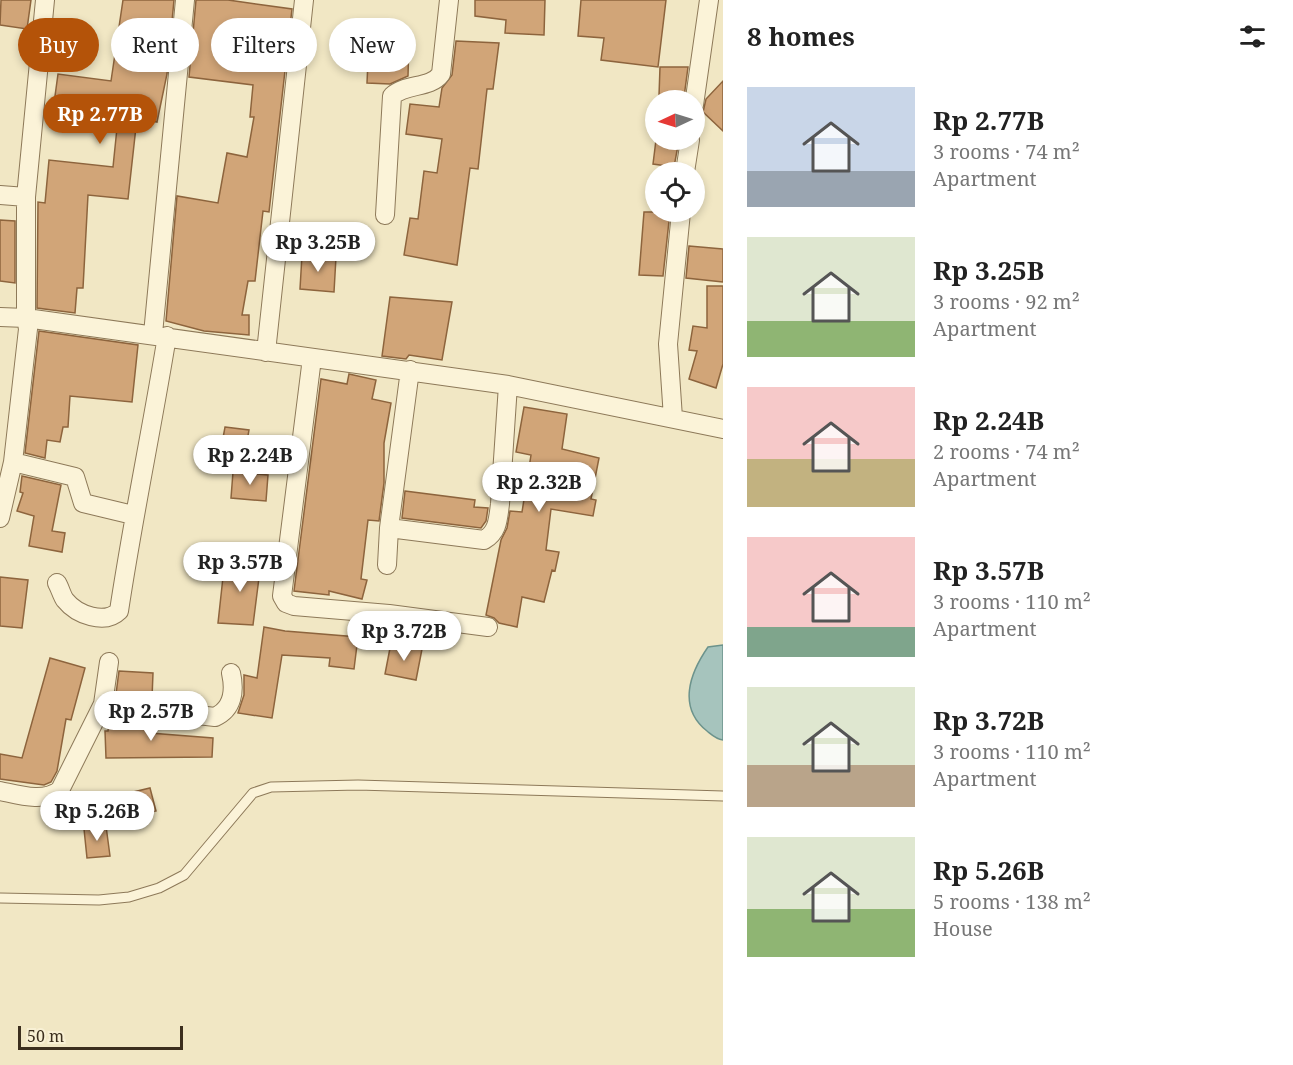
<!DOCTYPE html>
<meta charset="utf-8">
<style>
:root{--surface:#fff;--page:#f6f6f6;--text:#222;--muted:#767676;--accent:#b45309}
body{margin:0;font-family:"Noto Serif",serif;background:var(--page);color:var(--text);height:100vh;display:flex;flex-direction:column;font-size:22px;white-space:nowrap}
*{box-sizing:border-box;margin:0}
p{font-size:20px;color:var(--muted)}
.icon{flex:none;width:33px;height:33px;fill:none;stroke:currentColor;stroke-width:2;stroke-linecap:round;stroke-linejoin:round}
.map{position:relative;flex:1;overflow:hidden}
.panel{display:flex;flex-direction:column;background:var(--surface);width:570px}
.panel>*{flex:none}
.guide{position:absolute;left:18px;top:18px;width:570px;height:54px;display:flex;gap:12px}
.needle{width:39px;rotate:266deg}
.buttons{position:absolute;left:645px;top:90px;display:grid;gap:12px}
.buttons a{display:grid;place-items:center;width:60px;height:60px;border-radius:50%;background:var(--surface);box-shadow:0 3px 9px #0003;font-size:30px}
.scale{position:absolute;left:18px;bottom:15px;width:165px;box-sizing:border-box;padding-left:6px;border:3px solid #3c2f1e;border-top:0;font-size:16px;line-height:21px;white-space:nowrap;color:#3c2f1e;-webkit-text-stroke:4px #f8f0d4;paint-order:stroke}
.price{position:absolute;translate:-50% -51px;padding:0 14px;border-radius:21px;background:#fff;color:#222;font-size:20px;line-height:39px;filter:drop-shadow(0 2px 3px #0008)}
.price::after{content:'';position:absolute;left:50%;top:36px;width:18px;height:14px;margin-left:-9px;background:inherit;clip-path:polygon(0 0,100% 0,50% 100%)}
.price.on{background:var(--accent);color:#fff}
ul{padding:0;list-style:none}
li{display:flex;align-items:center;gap:18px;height:150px;padding:0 24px}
li span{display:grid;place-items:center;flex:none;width:168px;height:120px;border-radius:0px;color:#555}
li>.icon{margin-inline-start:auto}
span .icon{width:72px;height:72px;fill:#fffc;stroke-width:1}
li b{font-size:26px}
h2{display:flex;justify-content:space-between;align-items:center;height:72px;padding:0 24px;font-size:26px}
.tag{padding:0 21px;border-radius:27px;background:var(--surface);box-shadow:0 3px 9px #0003;font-size:21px;line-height:54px}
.tag.on{background:var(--accent);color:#fff}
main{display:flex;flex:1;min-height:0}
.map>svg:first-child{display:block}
.water{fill:#a6c4bd;stroke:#6c938c;stroke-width:1.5}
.building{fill:#d1a578;stroke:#8d643d;stroke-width:1.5}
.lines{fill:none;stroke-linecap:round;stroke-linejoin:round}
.service-casing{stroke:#8d7959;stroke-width:11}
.minor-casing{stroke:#8d7959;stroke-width:20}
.service{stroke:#fbf3d8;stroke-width:9}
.minor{stroke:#fbf3d8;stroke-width:18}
</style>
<main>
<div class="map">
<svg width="723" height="1065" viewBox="0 0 723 1065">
<rect width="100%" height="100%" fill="#f1e7c4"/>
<path class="water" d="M723,645v95c-7,-1 -11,-5 -16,-9 -30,-24 -17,-58 1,-84z"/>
<path class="building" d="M1,0h30l-4,29 -27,-4z
M123,0h51l-7,74 -10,48 -20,-4 -9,81 -40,-4 -5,93h-6l-2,25 -38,-5 1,-106 7,1 4,-43 64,7 4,-39 -65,-10 6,-44 53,7z
M196,0h32l64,9 -23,203 -6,-1 -8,70h-7l-6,34h7v20l-45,-4 -38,-10 11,-125 41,7 9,-50 20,4 7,-40h-4l3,-32 -64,-8z
M475,0h70l-1,35 -39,-2 1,-13 -31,-4z
M581,0h85l-8,67 -57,-7 3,-22 -26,-2z
M369,39l40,1 -1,36 -18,8 -23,-1z
M456,41l43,2 -6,46h-6l-9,80 -8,-1 -13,97 -53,-10 6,-37 8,1 6,-48 13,2 5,-34 -36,-5 4,-30 29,3 3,-19 10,-13z
M660,67h28l-4,30 -25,-1z
M723,81v50l-20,-19 3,-13z
M656,140h23l-5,27 -21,-3z
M644,212h26l-7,64 -24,-1z
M0,220l15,1v62l-15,-2z
M689,246l34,3v33l-37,-4z
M302,255l34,2 -2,35 -34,-3z
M707,286h16v78l-7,24 -27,-9 8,-28 -8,-1 4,-24 14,2z
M390,297l62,5 -10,58 -33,-5 -3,4 -24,-3z
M39,331l99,14 -6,57 -62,-6 -2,31h-5l-3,15 -13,-2 -2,18 -20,-5z
M349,374l27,6 -4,19 19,4 -7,40v40l-5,38 -11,-1 -7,59 6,1 -5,19 -33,-8v4l-35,-4 27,-212 26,5z
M524,407l43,7 -5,35 37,9 -8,41 5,1 -3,16 -42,-7 -5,41 13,2 -4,19 -3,-1 -8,32 -22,-5 -5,30 -18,-4 -5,-5 -8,-3 15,-75 6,-12 3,-17 12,1 9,-57 -15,-3z
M225,427l24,3 -4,23 -24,-4z
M233,472l35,3 -2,26 -35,-3z
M22,476l39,9 -9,46 13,2 -3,19 -33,-6 5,-30 -17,-5 6,-18 -3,-1z
M405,491l70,9 -1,7 14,1 -2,13 -5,7 -79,-10z
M233,558l28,4 -8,63 -35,-2 5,-46 8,1z
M0,577l28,3 -6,48 -22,-2z
M264,627l21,4 73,6 -4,32 -25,-3 1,-8 -48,-3 -10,63 -34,-5 6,-18v-20l13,3z
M391,643l31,6 -6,31 -31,-6z
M50,658l35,10 -14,52 -5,-1 -9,52 -6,11 -7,3 -44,-6v-25l22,4z
M119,671l34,2 -1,25 -36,-4z
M110,716l40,5v12l63,5 -1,19 -106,1 -1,-27h3z
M150,788l6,23 -39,8 -5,-22z
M106,826l4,30 -23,2 -3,-29z"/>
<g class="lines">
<g class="service-casing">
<path id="service" d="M0,898l99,2 30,-3 30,-9 25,-13 69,-82 18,-6 87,-2 365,11"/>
</g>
<g class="minor-casing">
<path id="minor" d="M694,105l15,-105
M685,172l5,-32
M0,195l26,2
M385,215l7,-119c14,-13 38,-7 49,-22l8,-74
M0,317l26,1v-121l19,-197
M153,334l32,-334
M266,352l38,-352
M312,358l-30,238 4,7 8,3 95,8 99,13
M673,418l-5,-74 13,-132
M13,462l62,15 8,26 50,12
M0,518l13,-56 15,-133 -2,-11 482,67 215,44
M389,528l95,12c14,-8 14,-21 16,-36l8,-119
M387,565l2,-37 21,-158
M57,583c3,5 5,13 8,17 12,15 40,25 54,11 14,-93 33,-183 48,-275
M103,704l112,13c18,-8 20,-26 16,-44
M0,791c19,4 44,12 60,-1l43,-86 6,-42"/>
</g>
<use href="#service" class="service"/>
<use href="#minor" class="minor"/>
</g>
</svg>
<div class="buttons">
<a><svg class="needle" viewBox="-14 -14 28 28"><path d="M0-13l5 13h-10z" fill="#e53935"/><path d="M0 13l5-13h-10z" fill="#767676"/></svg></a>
<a><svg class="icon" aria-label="locate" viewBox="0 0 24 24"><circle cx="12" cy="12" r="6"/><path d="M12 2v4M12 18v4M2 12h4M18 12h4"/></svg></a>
</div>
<div class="scale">50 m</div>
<b class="price on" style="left:100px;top:145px">Rp 2.77B</b>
<b class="price" style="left:318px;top:273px">Rp 3.25B</b>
<b class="price" style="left:250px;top:486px">Rp 2.24B</b>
<b class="price" style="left:539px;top:513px">Rp 2.32B</b>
<b class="price" style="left:240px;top:593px">Rp 3.57B</b>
<b class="price" style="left:404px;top:662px">Rp 3.72B</b>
<b class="price" style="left:151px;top:742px">Rp 2.57B</b>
<b class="price" style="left:97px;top:842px">Rp 5.26B</b>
<div class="guide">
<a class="tag on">Buy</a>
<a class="tag">Rent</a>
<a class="tag">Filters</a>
<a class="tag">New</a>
</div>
</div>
<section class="panel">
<h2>8 homes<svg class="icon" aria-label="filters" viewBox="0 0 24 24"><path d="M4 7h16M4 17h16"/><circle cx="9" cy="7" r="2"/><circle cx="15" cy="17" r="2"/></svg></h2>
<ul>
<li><span style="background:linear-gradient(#c9d6e8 70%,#9aa5b1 0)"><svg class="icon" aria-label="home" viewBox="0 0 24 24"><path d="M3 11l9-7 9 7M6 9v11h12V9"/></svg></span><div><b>Rp 2.77B</b><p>3 rooms · 74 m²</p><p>Apartment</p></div></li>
<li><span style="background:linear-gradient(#dfe7d0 70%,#8fb573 0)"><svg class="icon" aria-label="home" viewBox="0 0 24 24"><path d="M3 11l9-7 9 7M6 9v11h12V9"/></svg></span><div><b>Rp 3.25B</b><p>3 rooms · 92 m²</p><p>Apartment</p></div></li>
<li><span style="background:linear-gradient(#f6c9c9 60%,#c2b280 0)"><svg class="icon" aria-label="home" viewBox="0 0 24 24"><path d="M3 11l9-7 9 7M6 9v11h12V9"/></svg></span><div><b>Rp 2.24B</b><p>2 rooms · 74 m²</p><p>Apartment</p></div></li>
<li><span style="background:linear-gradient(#f6c9c9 75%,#7fa58c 0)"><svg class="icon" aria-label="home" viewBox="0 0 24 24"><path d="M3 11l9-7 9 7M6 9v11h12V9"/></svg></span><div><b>Rp 3.57B</b><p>3 rooms · 110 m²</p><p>Apartment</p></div></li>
<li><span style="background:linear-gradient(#dfe7d0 65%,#b9a48a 0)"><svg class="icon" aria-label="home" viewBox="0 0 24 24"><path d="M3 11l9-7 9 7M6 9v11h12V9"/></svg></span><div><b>Rp 3.72B</b><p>3 rooms · 110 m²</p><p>Apartment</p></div></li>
<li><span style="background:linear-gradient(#dfe7d0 60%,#8fb573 0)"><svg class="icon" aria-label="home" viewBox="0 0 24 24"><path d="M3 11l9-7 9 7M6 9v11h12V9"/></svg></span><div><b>Rp 5.26B</b><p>5 rooms · 138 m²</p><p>House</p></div></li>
</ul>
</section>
</main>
